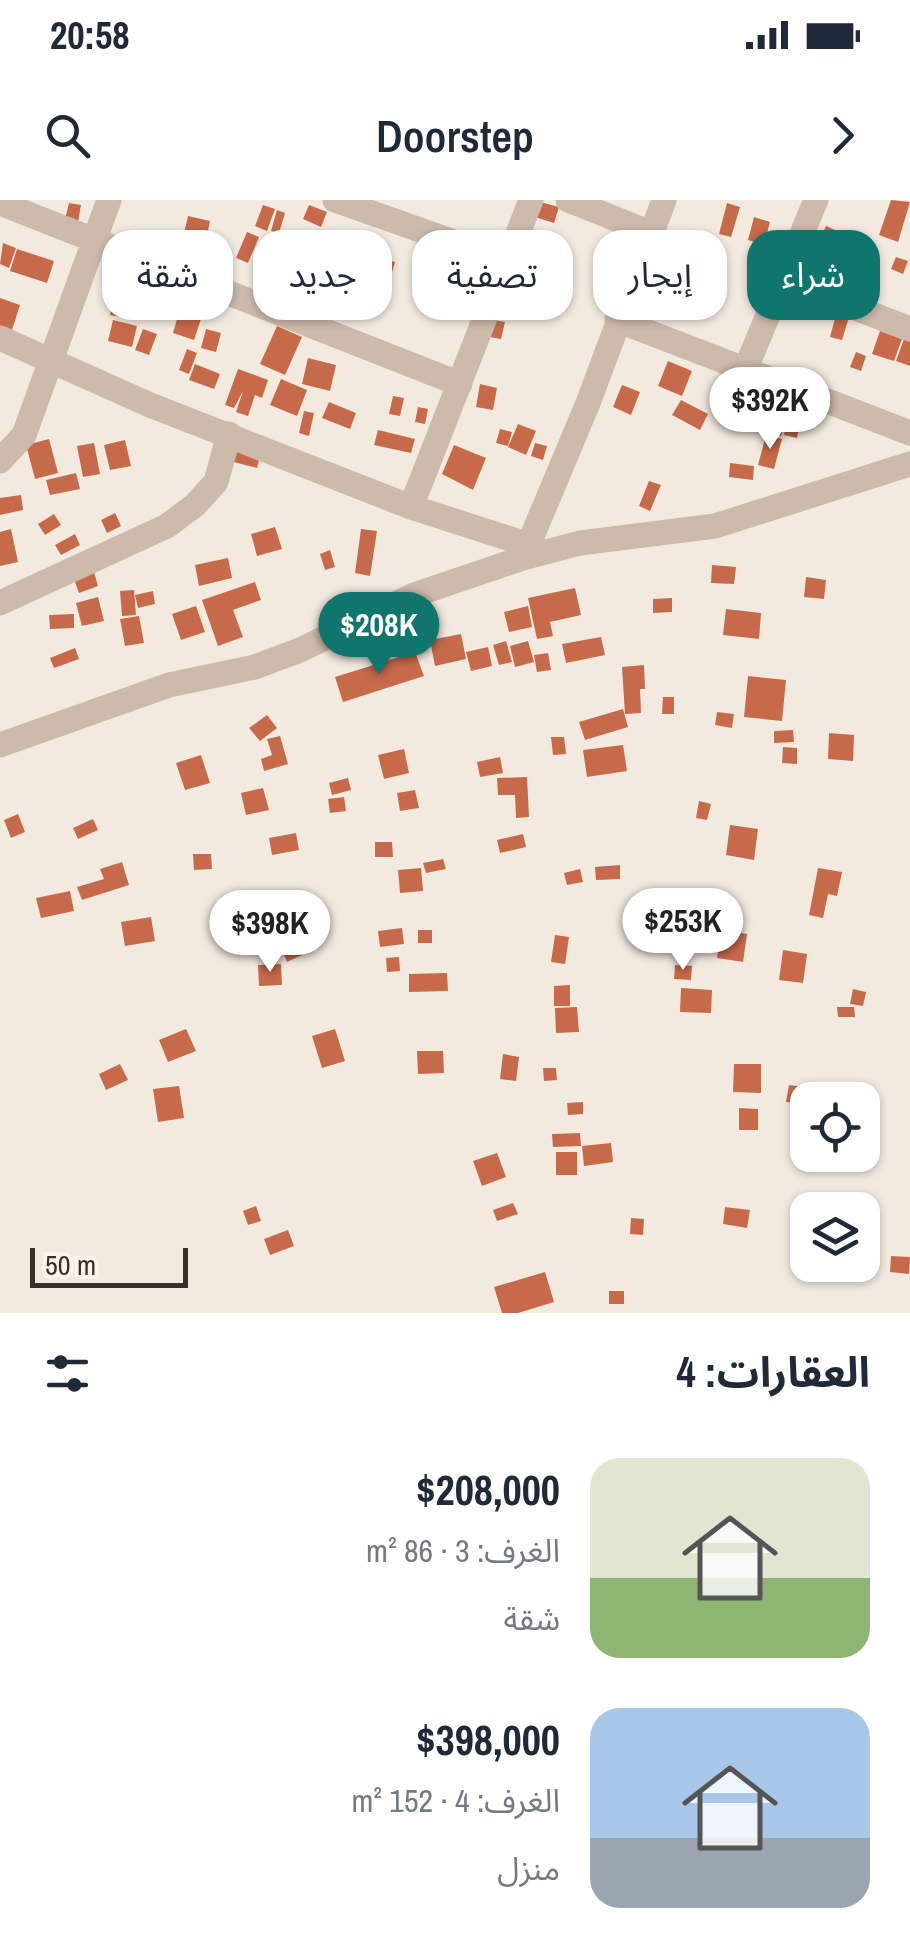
<!DOCTYPE html>
<html lang="ar">
<meta charset="utf-8">
<style>
:root{--surface:#fff;--page:#f2f2f3;--text:#1f2937;--muted:#747a83;--accent:#0f766e}
body{margin:0;font-family:"Archivo Narrow","Noto Sans Arabic",sans-serif;background:var(--page);color:var(--text);direction:rtl;height:100vh;display:flex;flex-direction:column;font-size:38px;white-space:nowrap}
*{box-sizing:border-box;margin:0}
p{font-size:32px;color:var(--muted)}
.icon{flex:none;width:55px;height:55px;fill:none;stroke:currentColor;stroke-width:2;stroke-linecap:round;stroke-linejoin:round}
.map{position:relative;height:1113px;overflow:hidden;direction:ltr}
.panel{display:flex;flex-direction:column;background:var(--surface);flex:1}
.panel>*{flex:none}
.top-card{position:absolute;left:30px;top:30px;width:850px;height:90px;direction:rtl;display:flex;gap:20px}
.tools{position:absolute;left:790px;top:882px;display:grid;gap:20px}
.tools a{display:grid;place-items:center;width:90px;height:90px;border-radius:20px;background:var(--surface);box-shadow:0 2px 8px #0004;font-size:50px}
.scale{position:absolute;left:30px;bottom:25px;width:158px;box-sizing:border-box;padding-left:10px;border:5px solid #392f2a;border-top:0;font-size:28px;line-height:35px;white-space:nowrap;color:#392f2a;-webkit-text-stroke:8px #faf4eb;paint-order:stroke}
.price{position:absolute;translate:-50% -85px;padding:0 22px;border-radius:35px;background:#fff;color:#222;font-size:32px;line-height:65px;filter:drop-shadow(0 2px 5px #0008)}
.price::after{content:'';position:absolute;left:50%;top:60px;width:30px;height:22px;margin-left:-15px;background:inherit;clip-path:polygon(0 0,100% 0,50% 100%)}
.price.selected{background:var(--accent);color:#fff}
ul{padding:0;list-style:none}
li{display:flex;align-items:center;gap:30px;height:250px;padding:0 40px}
li span{display:grid;place-items:center;flex:none;width:280px;height:200px;border-radius:30px;color:#555}
li>.icon{margin-inline-start:auto}
span .icon{width:120px;height:120px;fill:#fffc;stroke-width:1}
li b{font-size:42px}
h2{display:flex;justify-content:space-between;align-items:center;height:120px;padding:0 40px;font-size:42px}
.tag{padding:0 35px;border-radius:30px;background:var(--surface);box-shadow:0 2px 8px #0004;font-size:35px;line-height:90px}
.tag.selected{background:var(--accent);color:#fff}
.status{display:flex;justify-content:space-between;align-items:center;height:70px;padding:0 50px;background:var(--surface);direction:ltr}
.status svg{height:28px;fill:currentColor}
header{display:flex;justify-content:space-between;align-items:center;height:130px;padding:0 40px;background:var(--surface);font-size:45px;font-weight:600}
.map>svg:first-child{display:block}
.building{fill:#c76a49}
.lines{fill:none;stroke-linecap:round;stroke-linejoin:round}
.minor{stroke:#ccbaaa;stroke-width:25}
</style>
<div class="status"><b>20:58</b><svg viewBox="0 0 49 12"><path d="M0 12V9h3v3zM5 12V6h3v6zM10 12V3h3v9zM15 12V0h3v12zM26 1h20v11H26zM47 4h2v5h-2z"/></svg></div>
<header><svg class="icon" aria-label="forward" viewBox="0 0 24 24"><path d="M9 5l7 7-7 7"/></svg>Doorstep<svg class="icon" aria-label="search" viewBox="0 0 24 24"><circle cx="10" cy="10" r="6"/><path d="M15 15l6 6"/></svg></header>
<div class="map">
<svg width="910" height="1113" viewBox="0 0 910 1113">
<rect width="100%" height="100%" fill="#f3eadf"/>
<path class="building" d="M891,0l19,2 -12,40 -19,-7z
M540,2l19,5 -5,16 -19,-6z
M69,3l12,2 -3,17 -13,-3z
M727,3l13,4 -9,30 -12,-3z
M263,5l12,4 -8,22 -12,-5z
M309,5l18,7 -6,15 -18,-8z
M277,10l8,3 -6,20 -8,-2z
M188,16l22,5 -3,14 -12,-3 -6,26 -10,-3z
M754,17l16,5 -6,23 -16,-5z
M826,26l21,9 -9,22 -21,-9z
M247,32l12,5 -11,26 -12,-5z
M692,41l19,7 -5,13 -19,-7z
M3,43l13,5 -7,20 -9,-4z
M657,43l16,5 -8,28 -16,-4z
M257,44l30,4 -3,21 -30,-4z
M17,49l37,12 -7,22 -37,-12z
M366,54l29,8 -5,17 -30,-9z
M896,57l12,4 -5,13 -12,-5z
M302,58l36,11 -5,14 -14,-4 -3,9 -21,-7z
M105,70l14,4 -3,12 -14,-4z
M441,76l12,5 -5,12 -13,-5z
M455,85l20,7 -7,21 -20,-7z
M506,88l22,8 -8,21 -22,-9z
M115,92l10,2 -5,23 -10,-2z
M0,98l20,7 -8,25 -12,-4z
M180,109l22,7 -8,24 -21,-7z
M837,111l13,3 -8,26 -12,-3z
M113,120l24,6 -5,21 -24,-6z
M493,120l12,2 -4,17 -11,-2z
M277,126l25,11 -17,38 -25,-11z
M143,129l14,5 -8,21 -14,-5z
M206,129l15,4 -5,19 -15,-4z
M880,131l22,8 -8,22 -22,-7z
M904,139l6,2v25l-14,-5z
M187,149l10,4 -8,21 -10,-4z
M856,152l10,4 -5,15 -11,-4z
M308,158l28,7 -6,26 -28,-7z
M668,161l24,10 -10,25 -24,-10z
M195,164l25,10 -6,15 -25,-9z
M238,169l30,11 -6,18 -7,-3 -7,21 -12,-4 7,-21 -9,17 -9,-3z
M281,179l26,11 -10,26 -27,-11z
M480,184l17,4 -4,22 -17,-3z
M622,185l18,7 -9,23 -18,-8z
M733,191l22,9 -8,21 -22,-9z
M782,193l23,5 -8,40 -13,-3 3,-16 -10,-3z
M393,196l11,2 -4,18 -11,-2z
M681,200l27,14 -8,16 -28,-15z
M329,202l27,11 -6,16 -28,-11z
M418,207l10,2 -3,15 -10,-2z
M304,211l10,2 -5,23 -10,-3z
M773,217l12,4 -4,15 -12,-3z
M518,224l18,7 -10,24 -18,-8z
M500,229l12,3 -4,14 -12,-3z
M378,230l37,9 -4,14 -37,-8z
M766,235l16,4 -8,30 -16,-4z
M49,239l9,34 -23,6 -9,-34z
M125,240l6,26 -21,4 -6,-25z
M94,243l6,31 -17,3 -6,-31z
M535,243l12,3 -4,14 -12,-4z
M454,245l32,13 -13,32 -31,-16z
M233,248l28,6 -4,14 -27,-7z
M730,263l24,3 -1,14 -24,-3z
M76,273l4,16 -30,6 -4,-15z
M649,281l12,4 -11,26 -11,-5z
M21,295l2,15 -23,5v-17z
M115,313l6,13 -14,7 -6,-13z
M54,314l7,11 -16,10 -7,-11z
M275,327l7,22 -25,7 -6,-22z
M11,329l7,33 -18,4v-34z
M361,329l16,2 -7,45 -15,-3z
M75,334l5,11 -19,10 -6,-10z
M330,350l5,17 -10,3 -5,-16z
M228,358l4,20 -33,8 -4,-21z
M712,365l24,2 -2,17 -23,-1z
M94,372l4,14 -19,7 -5,-14z
M806,377l20,3 -2,19 -20,-2z
M255,382l6,18 -28,10 10,27 -25,9 -16,-46z
M575,388l6,27 -31,7 3,14 -16,3 -9,-41z
M134,390l2,25 -14,1 -2,-25z
M153,391l2,13 -17,4 -3,-13z
M98,397l6,24 -22,5 -6,-23z
M672,398v14l-19,1v-14z
M196,406l9,26 -24,8 -9,-26z
M528,406l4,21 -23,5 -5,-20z
M726,409l35,4 -2,26 -36,-4z
M74,414v14l-24,1 -1,-14z
M139,416l5,27 -19,3 -5,-27z
M461,434l5,25 -31,7 -5,-26z
M601,437l4,18 -39,8 -4,-19z
M506,441l6,21 -13,3 -6,-20z
M528,441l6,21 -19,5 -5,-21z
M488,447l4,19 -21,5 -5,-19z
M75,448l4,11 -25,9 -4,-10z
M415,452l9,24 -81,26 -8,-25z
M548,453l3,17 -14,2 -3,-17z
M644,465l1,24h-5l1,24 -16,1 -3,-47z
M748,476l38,4 -4,41 -38,-4z
M663,497h11v17h-12z
M623,509l5,18 -43,13 -6,-18z
M717,512l17,2 -2,14 -17,-3z
M267,515l10,13 -17,13 -11,-13z
M793,530l1,12 -20,1v-12z
M829,533l25,2 -1,26 -25,-2z
M280,536l8,28 -24,7 -3,-12 11,-4 -5,-16z
M551,537h13l2,17 -13,1z
M623,545l4,26 -40,6 -4,-27z
M783,547l14,1v16l-15,-1z
M404,549l5,24 -25,6 -6,-24z
M201,555l9,28 -25,7 -9,-27z
M500,557l3,16 -23,4 -3,-15z
M527,577l2,40 -13,1 -1,-23h-17l-1,-17z
M348,578l3,12 -19,5 -3,-12z
M263,588l6,22 -23,5 -5,-22z
M415,590l4,18 -19,3 -3,-18z
M344,597l2,14 -16,2 -2,-14z
M699,601l12,3 -4,16 -11,-2z
M18,614l7,18 -14,6 -7,-18z
M93,619l5,11 -20,9 -5,-11z
M730,625l28,4 -4,31 -28,-5z
M296,633l3,17 -27,5 -3,-17z
M523,634l3,13 -26,6 -3,-13z
M375,642h17l1,15h-18z
M193,654h18l1,15 -18,1z
M443,659l3,10 -20,4 -3,-10z
M122,662l7,23 -47,15 -5,-13 27,-8 -4,-10z
M620,665v14l-24,1 -1,-13z
M421,668l2,23 -23,2 -2,-23z
M818,668l24,4 -5,24 -9,-2 -5,24 -14,-3z
M580,669l3,13 -16,3 -3,-12z
M70,691l4,20 -33,7 -5,-20z
M267,696l3,12 -22,5 -3,-12z
M272,713l5,20 -24,6 -5,-21z
M151,717l4,24 -30,5 -4,-24z
M402,728l2,16 -24,3 -2,-16z
M678,729h17l-1,19h-16z
M418,730h14v13h-14z
M721,730l26,4 -4,28 -26,-4z
M555,735l14,2 -4,27 -14,-2z
M296,743l6,12 -15,7 -5,-12z
M783,750l24,4 -4,29 -24,-3z
M399,757l1,14 -13,1 -1,-14z
M281,764l1,21 -23,1 -1,-21z
M675,765l17,1 -1,14 -17,-1z
M447,773l1,18 -39,1v-18z
M570,785v21h-16v-20z
M681,788l31,2 -1,23 -31,-1z
M853,789l13,3 -3,14 -13,-2z
M577,807l2,25 -23,1 -1,-25z
M837,807h17l1,10h-17z
M186,829l10,22 -28,11 -9,-22z
M335,829l10,32 -23,7 -10,-32z
M417,851h26l1,22 -26,1z
M503,854l16,3 -3,24 -16,-2z
M120,864l8,16 -22,10 -7,-16z
M734,864h27v29l-28,-1z
M543,868h13l1,12 -13,1z
M789,885l23,3 -4,16 -22,-2z
M179,886l5,32 -26,4 -5,-33z
M583,902v12l-15,1 -1,-12z
M739,908l19,1v21h-19z
M580,933l1,13 -28,1 -1,-13z
M611,943l2,19 -29,4 -2,-20z
M556,952h21v23h-21z
M497,953l9,24 -24,9 -9,-25z
M513,1003l5,11 -21,7 -4,-11z
M256,1006l5,15 -13,4 -5,-14z
M725,1007l25,3 -3,18 -24,-4z
M631,1018l13,1 -1,16 -13,-1z
M288,1030l6,16 -24,9 -6,-16z
M891,1056l19,1 -1,17 -19,-2z
M545,1072l9,30 -36,11h-16l-8,-26z
M609,1091h15v13h-15z"/>
<g class="lines">
<path class="minor" d="M335,0l173,61
M568,0l83,33
M0,3l460,181
M783,80l127,49
M617,120l293,113
M0,138l150,67 261,102 118,38
M746,168l70,-168
M0,261l24,-26 85,-235
M411,307l120,-307
M523,358l65,-155 76,-203
M0,403l167,-77 28,-21 21,-23 13,-48
M0,545l169,-60 86,-18 45,-17 114,-55 109,-37 57,-15 135,-17 195,-62"/>
</g>
</svg>
<div class="tools">
<a><svg class="icon" aria-label="locate" viewBox="0 0 24 24"><circle cx="12" cy="12" r="6"/><path d="M12 2v4M12 18v4M2 12h4M18 12h4"/></svg></a>
<a><svg class="icon" aria-label="layers" viewBox="0 0 24 24"><path d="M12 4l9 5-9 5-9-5zM3 14l9 5 9-5"/></svg></a>
</div>
<div class="scale">50 m</div>
<b class="price" style="left:770px;top:252px">$392K</b>
<b class="price selected" style="left:379px;top:477px">$208K</b>
<b class="price" style="left:683px;top:773px">$253K</b>
<b class="price" style="left:270px;top:775px">$398K</b>
<div class="top-card">
<a class="tag selected">شراء</a>
<a class="tag">إيجار</a>
<a class="tag">تصفية</a>
<a class="tag">جديد</a>
<a class="tag">شقة</a>
</div>
</div>
<section class="panel">
<h2>العقارات: 4<svg class="icon" aria-label="filters" viewBox="0 0 24 24"><path d="M4 7h16M4 17h16"/><circle cx="9" cy="7" r="2"/><circle cx="15" cy="17" r="2"/></svg></h2>
<ul>
<li><span style="background:linear-gradient(#dfe7d0 60%,#8fb573 0)"><svg class="icon" aria-label="home" viewBox="0 0 24 24"><path d="M3 11l9-7 9 7M6 9v11h12V9"/></svg></span><div><b>$208,000</b><p>الغرف: 3 · 86 m²</p><p>شقة</p></div></li>
<li><span style="background:linear-gradient(#a9c7e8 65%,#9aa5b1 0)"><svg class="icon" aria-label="home" viewBox="0 0 24 24"><path d="M3 11l9-7 9 7M6 9v11h12V9"/></svg></span><div><b>$398,000</b><p>الغرف: 4 · 152 m²</p><p>منزل</p></div></li>
</ul>
</section>
